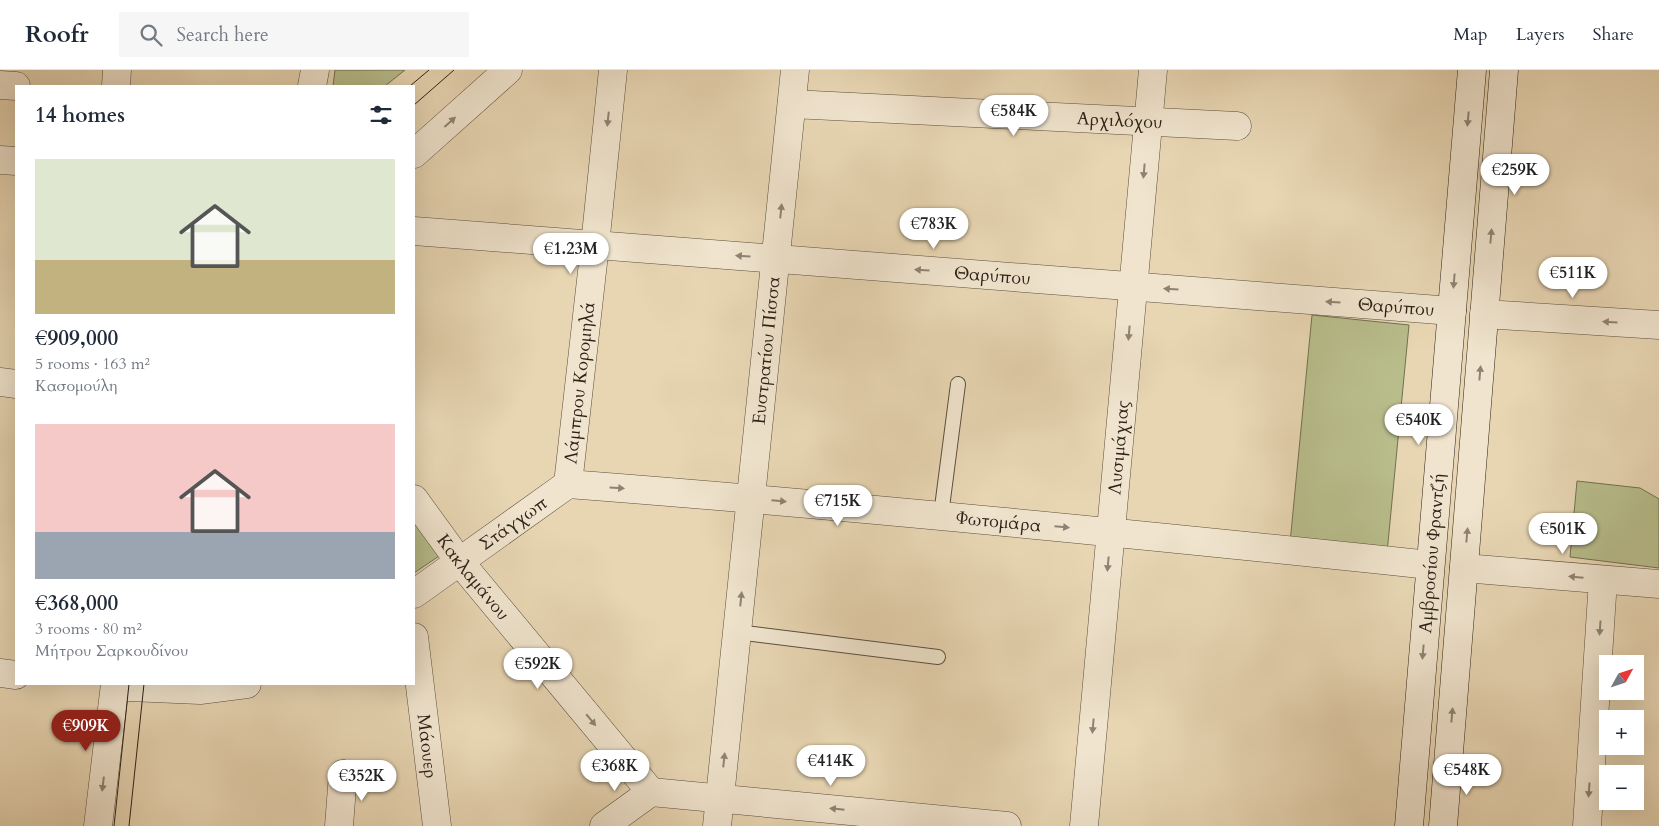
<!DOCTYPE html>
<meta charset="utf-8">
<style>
:root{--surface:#fff;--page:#f6f6f7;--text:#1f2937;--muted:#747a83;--line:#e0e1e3;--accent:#8f2418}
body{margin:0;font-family:Cardo,serif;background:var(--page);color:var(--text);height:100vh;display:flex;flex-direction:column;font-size:19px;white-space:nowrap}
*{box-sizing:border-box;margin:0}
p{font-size:16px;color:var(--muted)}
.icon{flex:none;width:28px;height:28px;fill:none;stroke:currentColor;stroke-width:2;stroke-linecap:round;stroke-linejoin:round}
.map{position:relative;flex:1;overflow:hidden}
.details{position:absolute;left:15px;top:15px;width:400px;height:600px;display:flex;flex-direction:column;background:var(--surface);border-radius:0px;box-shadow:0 5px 20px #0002}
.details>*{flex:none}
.needle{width:32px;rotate:50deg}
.tools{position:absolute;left:1599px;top:585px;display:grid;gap:10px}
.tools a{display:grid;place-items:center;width:45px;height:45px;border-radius:0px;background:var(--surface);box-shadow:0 5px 20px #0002;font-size:25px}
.price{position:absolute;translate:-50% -42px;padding:0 11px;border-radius:18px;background:#fff;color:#222;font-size:16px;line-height:32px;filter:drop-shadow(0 1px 2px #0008)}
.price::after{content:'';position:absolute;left:50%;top:30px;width:15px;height:11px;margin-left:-8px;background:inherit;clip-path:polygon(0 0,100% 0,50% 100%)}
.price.active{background:var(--accent);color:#fff}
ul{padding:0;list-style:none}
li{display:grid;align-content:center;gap:10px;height:265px;padding:0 20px}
li span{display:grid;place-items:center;height:155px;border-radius:0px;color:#555}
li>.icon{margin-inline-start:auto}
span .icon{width:90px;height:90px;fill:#fffc;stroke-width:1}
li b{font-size:21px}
h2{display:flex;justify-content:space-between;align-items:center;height:60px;padding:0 20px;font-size:21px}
header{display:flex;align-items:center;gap:30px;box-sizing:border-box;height:70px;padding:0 25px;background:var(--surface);border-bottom:1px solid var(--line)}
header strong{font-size:24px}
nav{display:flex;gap:28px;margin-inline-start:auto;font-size:18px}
.search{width:350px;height:45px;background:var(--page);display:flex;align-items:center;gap:12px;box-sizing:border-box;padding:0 18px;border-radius:0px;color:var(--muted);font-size:19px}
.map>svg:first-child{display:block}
.green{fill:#b8bd8b;stroke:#727052}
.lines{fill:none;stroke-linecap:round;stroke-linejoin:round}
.lane-casing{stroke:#5b4f3f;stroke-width:16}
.street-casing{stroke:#5b4f3f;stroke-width:29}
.secondary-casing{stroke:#2c2218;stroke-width:29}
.lane{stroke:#f0e4ce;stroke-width:14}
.street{stroke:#f0e4ce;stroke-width:28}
.secondary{stroke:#f0e4ce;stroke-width:28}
.tram{stroke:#2c2218;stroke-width:1}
.oneway{fill:#8e8373}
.labels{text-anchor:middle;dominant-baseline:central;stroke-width:4.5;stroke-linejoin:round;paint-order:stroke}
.street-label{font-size:18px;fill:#2c2218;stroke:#f0e4ce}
</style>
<header>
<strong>Roofr</strong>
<div class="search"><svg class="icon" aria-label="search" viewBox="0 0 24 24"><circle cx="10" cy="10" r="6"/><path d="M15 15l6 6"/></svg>Search here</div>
<nav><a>Map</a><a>Layers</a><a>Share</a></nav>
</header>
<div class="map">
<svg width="1659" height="756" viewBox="0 0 1659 756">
<rect width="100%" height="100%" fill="#e8d6b3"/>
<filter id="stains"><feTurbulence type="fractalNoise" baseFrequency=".004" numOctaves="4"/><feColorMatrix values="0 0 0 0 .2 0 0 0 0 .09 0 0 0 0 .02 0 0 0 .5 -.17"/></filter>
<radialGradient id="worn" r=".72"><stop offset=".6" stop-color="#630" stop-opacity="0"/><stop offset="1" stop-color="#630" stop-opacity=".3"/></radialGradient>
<path class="green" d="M335,0h70l-20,16h-52z
M1312,245l97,10 -22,228 -97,-10z
M1577,411l63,7 19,11v69l-89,-11z
M414,439l31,43 -31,21z"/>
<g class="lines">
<g class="lane-casing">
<path id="lane" d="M941,445l17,-131
M737,562l201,25"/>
</g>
<g class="street-casing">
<g id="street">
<path d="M0,15l16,1"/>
<path d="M116,16l1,-16"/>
<path d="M312,16l3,-16"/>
<path id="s1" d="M792,34l445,22"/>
<path d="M414,84l94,-84"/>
<path d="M0,90l16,1"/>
<path id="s2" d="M414,161l1038,80"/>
<path d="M1484,244l175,11"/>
<path d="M0,312l16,2"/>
<path id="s3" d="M568,414c288,22 575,51 862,81"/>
<path id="s4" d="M568,414l27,-239 18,-175"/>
<path id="s5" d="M414,429l45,62 192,231"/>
<path d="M1464,498l195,16"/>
<path id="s6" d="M414,524l154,-110"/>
<path id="s7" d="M414,567l23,189"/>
<path d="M0,603l16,2"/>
<path d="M118,614l11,3 71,3 47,-6"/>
<path d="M651,722l356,34"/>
<path d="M98,756l17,-142"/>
<path d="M339,756l4,-52"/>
<path d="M604,756l47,-34"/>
<path id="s8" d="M717,756l78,-756"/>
<path id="s9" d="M1084,756l69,-756"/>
<path d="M1587,756l16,-246"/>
</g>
</g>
<g class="secondary-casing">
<g id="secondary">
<path id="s10" d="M1409,756l63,-756"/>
<path d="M1443,756l61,-756"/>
</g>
</g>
<use href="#lane" class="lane"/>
<use href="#street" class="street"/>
<use href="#secondary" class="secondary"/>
<path class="tram" d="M410,16l19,-16
M414,35l40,-35
M114,756l15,-142
M129,756l15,-142"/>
</g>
<defs><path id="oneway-solid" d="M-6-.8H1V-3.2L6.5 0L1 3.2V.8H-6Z" transform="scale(1.25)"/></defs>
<g class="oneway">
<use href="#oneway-solid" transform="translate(608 49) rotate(96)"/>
<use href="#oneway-solid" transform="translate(1468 49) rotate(95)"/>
<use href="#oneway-solid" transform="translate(450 52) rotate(-42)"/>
<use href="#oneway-solid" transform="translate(1144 101) rotate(95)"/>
<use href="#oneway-solid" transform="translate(781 141) rotate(-84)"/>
<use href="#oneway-solid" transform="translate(1491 166) rotate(-85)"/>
<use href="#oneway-solid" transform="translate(743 186) rotate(-176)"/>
<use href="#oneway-solid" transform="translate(922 200) rotate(-176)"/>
<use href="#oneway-solid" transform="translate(1454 211) rotate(95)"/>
<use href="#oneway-solid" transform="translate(1171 219) rotate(-176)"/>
<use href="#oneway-solid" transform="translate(1333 232) rotate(-176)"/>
<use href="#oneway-solid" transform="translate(1610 252) rotate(-177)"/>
<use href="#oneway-solid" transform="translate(1129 263) rotate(95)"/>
<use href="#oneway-solid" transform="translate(1480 303) rotate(-85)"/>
<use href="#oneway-solid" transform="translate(617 418) rotate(4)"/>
<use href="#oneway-solid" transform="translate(779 431) rotate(5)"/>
<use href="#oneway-solid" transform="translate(1062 457) rotate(5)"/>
<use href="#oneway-solid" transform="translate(1467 465) rotate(-85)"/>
<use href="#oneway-solid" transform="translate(1108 494) rotate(95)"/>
<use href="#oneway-solid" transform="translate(1576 507) rotate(-175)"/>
<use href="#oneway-solid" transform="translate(741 529) rotate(-84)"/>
<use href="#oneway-solid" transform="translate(1600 558) rotate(94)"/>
<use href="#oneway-solid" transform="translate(1423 582) rotate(95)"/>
<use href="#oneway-solid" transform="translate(1452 645) rotate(-85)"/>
<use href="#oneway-solid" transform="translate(591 650) rotate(50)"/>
<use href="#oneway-solid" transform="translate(1093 656) rotate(95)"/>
<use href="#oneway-solid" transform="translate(724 690) rotate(-84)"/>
<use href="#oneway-solid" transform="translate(103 714) rotate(97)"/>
<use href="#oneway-solid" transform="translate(1589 720) rotate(94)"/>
<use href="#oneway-solid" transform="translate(837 739) rotate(-174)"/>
</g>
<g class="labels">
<g class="street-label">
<text stroke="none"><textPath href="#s1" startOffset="328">Αρχιλόχου</textPath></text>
<text stroke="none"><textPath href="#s2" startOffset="580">Θαρύπου</textPath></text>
<text stroke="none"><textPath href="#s2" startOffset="985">Θαρύπου</textPath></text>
<text stroke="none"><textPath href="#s8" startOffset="478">Ευστρατίου Πίσσα</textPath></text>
<text stroke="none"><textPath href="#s4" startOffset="102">Λάμπρου Κορομηλά</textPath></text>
<text stroke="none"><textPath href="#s9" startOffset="380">Λυσιμάχιας</textPath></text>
<text stroke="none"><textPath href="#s3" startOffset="432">Φωτομάρα</textPath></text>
<text stroke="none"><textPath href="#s6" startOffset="122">Στάγχωπ</textPath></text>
<text stroke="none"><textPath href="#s10" startOffset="274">Αμβροσίου Φραντζή</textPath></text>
<text stroke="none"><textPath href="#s5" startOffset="98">Κακλαμάνου</textPath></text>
<text stroke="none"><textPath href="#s7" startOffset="110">Μάουερ</textPath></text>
</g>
</g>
<rect width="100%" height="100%" filter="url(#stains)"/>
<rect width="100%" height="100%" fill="url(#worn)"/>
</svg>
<div class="tools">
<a><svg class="needle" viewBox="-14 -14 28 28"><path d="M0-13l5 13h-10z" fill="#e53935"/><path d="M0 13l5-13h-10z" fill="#747a83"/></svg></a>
<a>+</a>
<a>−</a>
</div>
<b class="price" style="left:1014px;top:67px">€584K</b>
<b class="price" style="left:1515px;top:126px">€259K</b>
<b class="price" style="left:934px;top:180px">€783K</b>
<b class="price" style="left:571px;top:205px">€1.23M</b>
<b class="price" style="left:1573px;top:229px">€511K</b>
<b class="price" style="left:1419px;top:376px">€540K</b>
<b class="price" style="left:838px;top:457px">€715K</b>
<b class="price" style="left:1563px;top:485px">€501K</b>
<b class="price" style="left:538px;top:620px">€592K</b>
<b class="price active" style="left:86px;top:682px">€909K</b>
<b class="price" style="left:831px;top:717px">€414K</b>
<b class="price" style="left:615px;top:722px">€368K</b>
<b class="price" style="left:1467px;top:726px">€548K</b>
<b class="price" style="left:362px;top:732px">€352K</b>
<section class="details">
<h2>14 homes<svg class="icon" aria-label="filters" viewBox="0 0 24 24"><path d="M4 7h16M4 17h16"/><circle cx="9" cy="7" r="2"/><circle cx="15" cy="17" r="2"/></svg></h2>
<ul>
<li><span style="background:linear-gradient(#dfe7d0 65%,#c2b280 0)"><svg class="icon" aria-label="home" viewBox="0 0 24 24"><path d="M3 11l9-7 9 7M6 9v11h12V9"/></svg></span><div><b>€909,000</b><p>5 rooms · 163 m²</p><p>Κασομούλη</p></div></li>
<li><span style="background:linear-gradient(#f6c9c9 70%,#9aa5b1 0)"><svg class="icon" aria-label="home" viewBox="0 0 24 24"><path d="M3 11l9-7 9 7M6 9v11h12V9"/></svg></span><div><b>€368,000</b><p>3 rooms · 80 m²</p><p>Μήτρου Σαρκουδίνου</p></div></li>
</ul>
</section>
</div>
